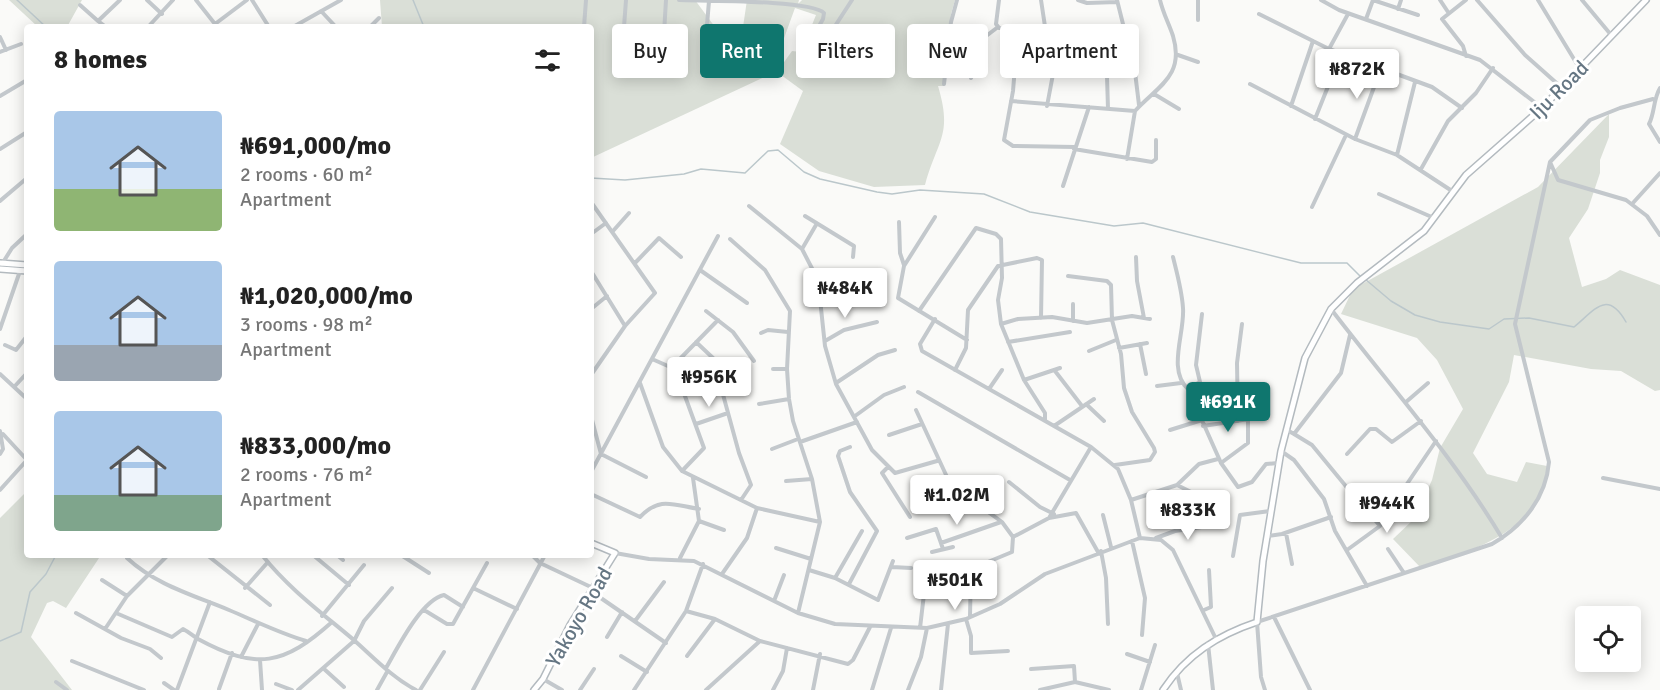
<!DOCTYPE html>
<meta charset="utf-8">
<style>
:root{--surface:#fff;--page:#f2f2f2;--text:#222;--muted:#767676;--accent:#0f766e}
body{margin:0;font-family:Signika,sans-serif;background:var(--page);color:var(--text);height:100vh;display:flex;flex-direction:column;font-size:22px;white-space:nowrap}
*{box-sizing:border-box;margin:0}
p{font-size:20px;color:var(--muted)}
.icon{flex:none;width:33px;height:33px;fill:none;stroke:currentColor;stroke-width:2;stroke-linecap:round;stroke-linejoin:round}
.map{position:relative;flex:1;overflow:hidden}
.drawer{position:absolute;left:24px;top:24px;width:570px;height:534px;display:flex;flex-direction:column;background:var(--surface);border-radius:6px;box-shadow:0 3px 15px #0003}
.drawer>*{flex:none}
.top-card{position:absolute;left:612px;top:24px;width:570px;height:54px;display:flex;gap:12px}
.buttons{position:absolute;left:1575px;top:606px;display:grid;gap:12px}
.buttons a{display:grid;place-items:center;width:66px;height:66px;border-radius:6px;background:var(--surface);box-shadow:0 3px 15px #0003;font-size:30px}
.price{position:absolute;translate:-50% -51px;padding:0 14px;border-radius:6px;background:#fff;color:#222;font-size:20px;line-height:39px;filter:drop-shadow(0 2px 3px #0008)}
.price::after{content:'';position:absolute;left:50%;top:36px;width:18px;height:14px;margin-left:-9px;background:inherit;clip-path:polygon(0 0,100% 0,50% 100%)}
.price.on{background:var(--accent);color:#fff}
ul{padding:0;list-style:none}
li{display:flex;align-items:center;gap:18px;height:150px;padding:0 30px}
li span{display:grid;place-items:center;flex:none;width:168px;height:120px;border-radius:6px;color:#555}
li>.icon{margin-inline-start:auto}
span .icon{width:72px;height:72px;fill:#fffc;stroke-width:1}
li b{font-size:26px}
h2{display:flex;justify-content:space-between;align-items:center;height:72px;padding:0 30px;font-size:26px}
.pill{padding:0 21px;border-radius:6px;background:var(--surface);box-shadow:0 3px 15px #0003;font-size:21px;line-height:54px}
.pill.on{background:var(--accent);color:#fff}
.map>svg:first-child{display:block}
.green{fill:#dadfd7}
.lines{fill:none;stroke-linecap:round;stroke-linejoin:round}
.stream{stroke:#bbc7cb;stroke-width:1.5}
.secondary-casing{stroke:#b3babf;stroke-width:8}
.street{stroke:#c3c8cc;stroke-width:4}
.secondary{stroke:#fff;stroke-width:5}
.labels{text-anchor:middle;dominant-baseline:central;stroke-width:6;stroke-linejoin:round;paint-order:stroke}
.street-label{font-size:21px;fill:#657683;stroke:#fff}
</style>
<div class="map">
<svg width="1660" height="690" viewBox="0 0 1660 690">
<rect width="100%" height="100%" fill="#fafaf8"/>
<path class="green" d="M9,0h73l-15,27h-29z
M380,0h315l20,27h28l4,-27h52l-1,4 4,-4h153l-4,14 -7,72h-6c15,50 -1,54 -13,99l-51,2 -55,-16 -39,-27 23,-53 -26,-19 15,-21 9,1 15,-37 -21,-7 -24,66 -180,84v-131h-209z
M1609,114v23l-9,23v13l-12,36 -19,29 13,49 24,-8 14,-9 40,15v105l-5,1 -34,-20 -30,-2 -77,-14 -5,27 -36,71 14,21 30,8 9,-20 21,4c-7,67 -73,83 -126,102l-28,-29 21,-20 18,-39 8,-32 23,-39 -26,-49 -20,-22 -76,-24 12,-25 185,-102z
M27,491v64h74l-35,53 -13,-7 -6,2 -16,34 41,53h-72v-172z"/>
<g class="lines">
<path class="stream" d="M17,0l29,27
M413,0l11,27
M591,178l34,2 59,-6 17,-5 44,4 23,-22 10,-1 26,22 16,7 57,13 15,2 28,-4 64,4 46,18 84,14 29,-3 158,40h46l14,14
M1365,279l26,22 24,14 25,7 49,7 15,-10 25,-1 45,9c21,-17 33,-38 52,-5
M0,641l21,-9 9,-40 16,-18 10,-19"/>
<g class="secondary-casing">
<path id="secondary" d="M0,263l27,2
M0,269l27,2
M534,690l9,-11 27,-54 45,-72 -24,-10
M1163,690c23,-35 55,-55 94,-68l6,-61 18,-110 24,-93 26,-49 26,-26 67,-52 42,-56 76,-67 104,-108"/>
</g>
<path class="street" d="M147,0l15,14
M196,0l19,24 32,-24
M252,0l17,27
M679,0c23,1 133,0 145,13l-1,6 -19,34 -1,6 6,7 43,-66
M999,0l-3,24 3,4 35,2 61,13
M1041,0l5,33
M1078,0l9,3 30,-1
M1117,0l18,72 4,33
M1198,0v20
M1321,0l18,10 141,50 62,48
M1373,0l45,15
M1440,0l8,12
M1477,0l48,55 36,32
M1538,0l42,69
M1582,0l30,36
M80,5l18,16
M1398,9l3,-9
M321,11l15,16
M1259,14l70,35 103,38 30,21
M1366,19l7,-19
M106,27l-8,-6 22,-21
M148,27l25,-27
M293,27l48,-27
M370,27l9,-9
M519,27h2
M584,27l2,-27
M1018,30l-5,61 -9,49 9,6 62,1
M0,37l6,13
M705,49l4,-48
M1329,49l19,-35
M0,52l21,-8
M1178,55l20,7
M1466,56l-3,-10 -21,-27 24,-19
M1054,64l50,6 3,6 1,33
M621,67l5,-67
M662,67l4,-67
M971,78l-6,-26 33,-25
M944,84l7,-62 6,-22
M1250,84l105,55 42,16 55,36
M1660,88c-7,12 -5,24 -11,36l11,18
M1154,94l25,15
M0,96l27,-16
M1011,101l124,10c23,-25 50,-35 38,-75 -4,-12 -10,-23 -13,-36
M1047,106l13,-69
M1291,106l22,-65
M1315,119l18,-45
M1355,139l26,-71
M0,149l27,-17
M1074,149l78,13 4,-3v-19
M1397,155l18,-73
M1127,159l8,-48
M1550,162l8,18 68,20 21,16 13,19
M1421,169l27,-48 28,-28 17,-25
M1063,186l26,-79
M1379,194l55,24
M0,201l27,-23
M591,202l64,91 -30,33
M1632,204l28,-31
M749,206l53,43 16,31 7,66 11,38 36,66 23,23 42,-12
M1312,207l34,-72
M805,216l49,30 -1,11
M935,217l-31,49 -6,32 69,42
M899,222l1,31 4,12
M613,231l16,-18
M591,234l15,-11
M730,239l35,31 25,41 -3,58 2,30 4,22 19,58 8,43 -22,91
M802,249l14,-24
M1136,257l1,24 7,37
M1173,257c4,16 9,34 10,51 2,25 -16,62 5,81l33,74 17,24 14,-5 14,-18 12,-1
M635,263l24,-25 22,19
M2,264l10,-16 15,-14
M700,270l47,33
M591,271l34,55 -34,49
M1068,276l39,5 4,4 1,35 9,34 3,34 8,24 22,36 1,4 -5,8 -35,5
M818,280l48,15 15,-1
M591,309l16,-13
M1331,309c58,76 122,147 171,229
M706,311l27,21 21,29
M919,311l57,-83 20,6 5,5 1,39 -4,22 3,24 23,56 21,33v8
M935,319l-15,25 2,7 169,96 27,22 13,31 9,38
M1073,321v-17
M1001,324l17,-5 34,-2 35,6 45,-7 18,3
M0,329l20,-58
M761,333l7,-3 20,2
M825,341l19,-11 33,-8
M696,342l17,16 26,95 12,32 -10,15
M1008,342l62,-10
M1140,344l6,30
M5,345l11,5 11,-14
M1119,348l28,-5
M1089,351l27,-11
M652,359l34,15
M672,367l46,-47
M773,369h14
M955,370l11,-22 2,-38 30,-44 39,-8 5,2 -1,58
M1055,371l27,35
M0,374l27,25
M1024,380l36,-12
M640,383l23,64 19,24 75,37 63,14
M836,383l42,-28 17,-5
M1157,386l24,-3
M14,387l13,-14
M682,388l22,60 -22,23
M989,389l13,-19
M1188,389l12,-7 -4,-17 6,-51
M918,392l152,88
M1406,402l22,-19
M759,404l30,-5
M1086,404l18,17
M916,410l31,67 15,16 40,29 11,15 -1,15 -41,17 -1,47
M591,416l10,38 45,23
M855,416l29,-21 20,-8
M1238,421l-1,-58 5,-39
M696,424l32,-11
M1054,426l40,-27
M1203,426l46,-7
M1170,430l32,-10
M1287,430l7,4 47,-61 9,-38
M0,431l3,18 -3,5
M1294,434l18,11 37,45 34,23 7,-4 46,-68
M889,435l33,-11
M800,442l57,-20
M772,449l26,-10
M1281,451l13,9 30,39 11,32 32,55
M1347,454l23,-25h6l16,13 29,-21
M1221,463l27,-20v-38
M888,467l-6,6 28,44
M591,472l127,-236
M1603,478l57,11
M786,481l26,-2
M1009,482l31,25 14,7
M1177,485l30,15
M0,490l27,-30 -24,-26
M591,494l49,23c20,-21 33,-12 59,-8
M1131,500l46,-15 22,-21 19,-5
M914,508l48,-15
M1103,515l8,32
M1049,518l42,-71
M699,521l25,9
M1286,533l6,31
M1268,536l14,-2 49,-17
M1013,537l36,-19 27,-5 22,39
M907,538l29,-9 5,14
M1156,538l19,-7 40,-6
M1132,541l13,57 -3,37
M776,548l35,11
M943,549l-2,-6 60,-21
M1388,549l16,24
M1347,550l33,-24 -16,-19
M1101,551l5,27 2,46
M932,552l21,-5
M615,553l34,6 45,2 104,52 37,11 92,4 39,-9 34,-15 45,-30 95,-36 21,2 12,10 43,89
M207,555l63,50
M262,555c27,34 60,58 93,86 20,18 37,36 61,49
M313,555l36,30
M337,555l6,5
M401,555l28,18
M532,555l8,8 53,25
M1233,556l7,-41 30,-4
M127,558c29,27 66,37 102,52 26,11 50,23 77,31
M680,558l19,-37 -6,-43
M892,567l19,1
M809,570l26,8 43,22 15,-39
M722,574l25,-36 10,-30
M928,575l41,10
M835,578l27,-47
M102,580l25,16
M849,584l28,-53 -27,-39 -12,-36 2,-5 10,-4
M245,588l23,-26
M473,588l44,21
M589,595l6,-1 71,49
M774,601l10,-26
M424,610l23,14h6l34,-61
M1204,610l7,-3 -2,-37
M686,611l29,8 45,22 88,23 5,-4 17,-33
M76,613l45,25 29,11 11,9
M116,613l56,24 11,-8c6,3 10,7 15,10 59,32 86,26 134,-17
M322,616l42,-51
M1274,617l36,73
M966,619l5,17v17l37,-2
M635,621l29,-39
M920,628l4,-34
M105,629l22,-33 41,-41
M607,637l15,-25
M1208,644l5,46
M1127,654l23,8
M621,656l26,16
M687,656l28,-37
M241,657l17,-33
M260,660l2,30
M72,661l72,29
M323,668l21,19
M386,668c11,-19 35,-68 58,-73l19,12
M1031,669l43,-3 1,16
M1177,673l4,17
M543,679l19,11
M56,682l11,8
M164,683l10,7
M276,684l16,6
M219,689l13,-36
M177,690l33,-88
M298,690l56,-49 10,-20 28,-33
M377,690l10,-18
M420,690l24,-38
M473,690l72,-135
M580,690l14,-21
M634,690l52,-79 17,-47
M706,690l54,-49
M773,690l10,-19 4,-23
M813,690l7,-36
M872,690l19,-62
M908,690l13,-33 6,-29
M941,690l7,-66
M1040,690l35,-8 34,8
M1141,690l14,-45
M1265,690l-4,-13 -4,-55 235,-78c31,-18 54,-46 57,-82l-34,-138 35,-162 40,-42 30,-12 33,-9"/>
<use href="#secondary" class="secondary"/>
</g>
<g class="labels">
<g class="street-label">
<text transform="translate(1559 90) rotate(-45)">Iju Road</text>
<text transform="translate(579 617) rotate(-60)">Yakoyo Road</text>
</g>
</g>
</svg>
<div class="buttons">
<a><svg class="icon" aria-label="locate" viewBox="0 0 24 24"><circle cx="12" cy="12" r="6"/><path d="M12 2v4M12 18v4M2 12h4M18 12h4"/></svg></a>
</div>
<b class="price" style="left:1357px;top:100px">₦872K</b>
<b class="price" style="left:845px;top:319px">₦484K</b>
<b class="price" style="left:709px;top:408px">₦956K</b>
<b class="price on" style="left:1228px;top:433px">₦691K</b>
<b class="price" style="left:957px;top:526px">₦1.02M</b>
<b class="price" style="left:1387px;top:534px">₦944K</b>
<b class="price" style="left:1188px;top:541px">₦833K</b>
<b class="price" style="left:955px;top:611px">₦501K</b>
<div class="top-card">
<a class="pill">Buy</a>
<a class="pill on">Rent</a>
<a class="pill">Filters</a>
<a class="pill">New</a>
<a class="pill">Apartment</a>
</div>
<section class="drawer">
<h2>8 homes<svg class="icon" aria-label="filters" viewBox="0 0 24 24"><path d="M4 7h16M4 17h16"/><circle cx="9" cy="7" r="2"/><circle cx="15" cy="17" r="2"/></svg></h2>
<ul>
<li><span style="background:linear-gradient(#a9c7e8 65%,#8fb573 0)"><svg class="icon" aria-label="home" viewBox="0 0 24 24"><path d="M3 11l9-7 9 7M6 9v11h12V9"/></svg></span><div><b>₦691,000/mo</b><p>2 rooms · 60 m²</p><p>Apartment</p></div></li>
<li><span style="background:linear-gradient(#a9c7e8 70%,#9aa5b1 0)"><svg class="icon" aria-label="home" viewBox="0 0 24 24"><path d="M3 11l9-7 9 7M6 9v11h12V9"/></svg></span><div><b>₦1,020,000/mo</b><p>3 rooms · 98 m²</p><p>Apartment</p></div></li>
<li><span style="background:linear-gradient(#a9c7e8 70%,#7fa58c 0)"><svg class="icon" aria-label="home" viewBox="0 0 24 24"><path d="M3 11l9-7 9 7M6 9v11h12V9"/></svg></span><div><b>₦833,000/mo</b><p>2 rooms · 76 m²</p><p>Apartment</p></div></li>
</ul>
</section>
</div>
